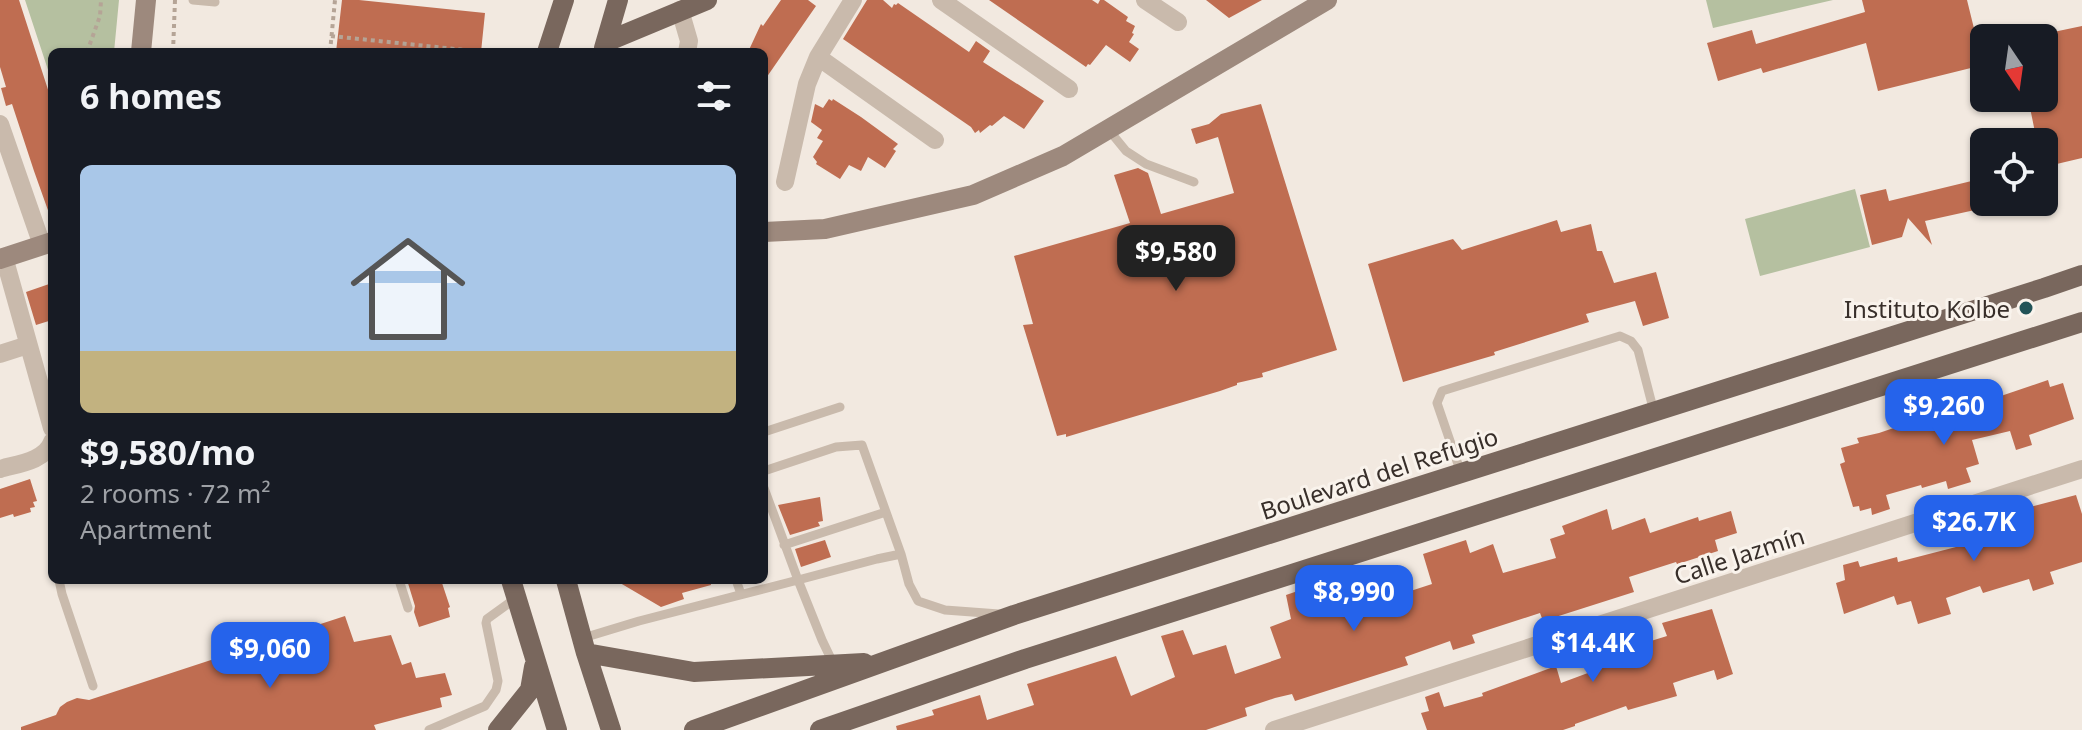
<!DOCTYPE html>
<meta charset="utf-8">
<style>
:root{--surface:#171b24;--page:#242831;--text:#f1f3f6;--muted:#9ea1a6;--accent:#2563eb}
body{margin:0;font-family:"Noto Sans",sans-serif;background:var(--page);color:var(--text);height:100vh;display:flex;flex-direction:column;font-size:30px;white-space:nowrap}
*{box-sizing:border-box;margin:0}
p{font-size:26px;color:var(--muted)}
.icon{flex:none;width:44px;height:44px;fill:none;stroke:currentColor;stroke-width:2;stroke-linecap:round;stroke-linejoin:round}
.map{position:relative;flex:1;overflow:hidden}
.drawer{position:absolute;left:48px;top:48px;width:720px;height:536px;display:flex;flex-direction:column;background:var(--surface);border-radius:12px;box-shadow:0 2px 6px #0004}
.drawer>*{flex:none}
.needle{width:52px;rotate:167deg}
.tools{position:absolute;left:1970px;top:24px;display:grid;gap:16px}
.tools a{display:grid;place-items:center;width:88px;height:88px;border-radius:12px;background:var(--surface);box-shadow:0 2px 6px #0004;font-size:40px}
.price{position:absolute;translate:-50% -68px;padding:0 18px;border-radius:16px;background:var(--accent);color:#fff;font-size:26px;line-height:52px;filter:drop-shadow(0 2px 4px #0008)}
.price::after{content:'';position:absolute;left:50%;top:48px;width:24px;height:18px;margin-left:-12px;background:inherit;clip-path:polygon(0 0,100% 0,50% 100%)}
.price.on{background:#222;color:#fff}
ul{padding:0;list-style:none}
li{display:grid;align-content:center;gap:16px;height:424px;padding:0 32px}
li span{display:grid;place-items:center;height:248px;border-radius:12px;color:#555}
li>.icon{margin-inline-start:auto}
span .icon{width:144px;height:144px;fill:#fffc;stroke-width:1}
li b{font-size:34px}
h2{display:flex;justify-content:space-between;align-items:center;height:96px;padding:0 32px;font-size:34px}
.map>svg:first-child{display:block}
.green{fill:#b5c0a0}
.building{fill:#bf6d51}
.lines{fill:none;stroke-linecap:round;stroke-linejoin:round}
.path{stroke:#b5a496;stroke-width:4;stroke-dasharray:4 4;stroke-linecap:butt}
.lane{stroke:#c9baac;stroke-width:9}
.street{stroke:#c9baac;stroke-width:18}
.secondary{stroke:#9d897d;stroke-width:20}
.primary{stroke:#79675d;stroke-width:20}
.poi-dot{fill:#225357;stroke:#f9f3ec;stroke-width:3}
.labels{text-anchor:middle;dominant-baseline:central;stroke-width:6;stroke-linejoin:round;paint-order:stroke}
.poi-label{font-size:24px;fill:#382f2a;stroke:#f9f3ec;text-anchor:end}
.street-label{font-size:24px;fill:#382f2a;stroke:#f9f3ec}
</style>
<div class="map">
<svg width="2082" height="730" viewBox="0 0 2082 730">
<rect width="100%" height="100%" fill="#f2e9e0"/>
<path class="green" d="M25,0h94l-5,52h-62v30z
M1706,0h127l-120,28z
M1855,189l15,58 -110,29 -15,-57z"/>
<path class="building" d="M0,0h19l33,102v114h-2l-16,-45 -22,-67 -6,2 -5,-18 5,-1 -6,-20z
M342,0h17l126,13 -4,39h-145z
M781,0h27l8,6 -52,75v-29h-16l13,-28 2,2z
M867,0h16l9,8 2,-4 2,1 2,-2 71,49 7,-11 14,10 -7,11 61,39 -20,28 -20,-13 -12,10 -2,-1 -10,8 -1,-3 -4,3 -4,-6 -128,-88z
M989,0h103l6,4 2,-4h4l24,17 -2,4 9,5 -3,7 2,1 -5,8 10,7 -9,13 -24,-17 -16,20 -2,-1 -2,3z
M1206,0h56l-33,18z
M1862,0h105l16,65 -105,26 -12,-48 -103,30 -2,-5 -43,13 -11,-38 45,-13 4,14 109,-32z
M2082,26v132l-38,9v-25h-7l-9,-44h16v-64z
M829,99l3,2 1,-2 28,18 37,27 -5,5 3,2 -11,17 -17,-11 -7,14 -12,-6 -9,14 -24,-15 1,-2 -4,-5 10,-16 -6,-3 5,-8 -11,-8 4,-18 8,4z
M1261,104l76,246 -75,23 1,4 -26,6v2l-17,6 -154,46v-3l-9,2 -34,-111 10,-1 -19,-68 116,-33 -16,-48 24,-7 10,5 13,41 73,-21 -16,-56 -22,7 -5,-15 18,-5 12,-10z
M1984,178v30l-59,13 7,24 -24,-27 -6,19 -30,8 -12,-50 26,-6 3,12z
M1557,220l4,12 30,-8 6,27h5l12,32 42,-11 13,46 -26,8 -8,-25 -49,13 3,8 -95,30 1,3 -92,27 -35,-118 85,-25 9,11z
M52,283v37l-16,5 -10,-33z
M2048,380l2,7 13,-4 11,36 -45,16 3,10 -16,5 -6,-19 -38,9 7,24 -13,4 5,14 -23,7 -2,-8 -24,7 -1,-3 -35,10 4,14 -18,6 -1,-7 -11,3 -1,-5 -6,1 -13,-43 5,-2 -4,-14 18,-5 -2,-5 22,-5 47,-16 4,13 70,-15 -5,-17z
M30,479l7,22 -4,1 2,5 -5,1 1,4 -17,5 -1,-3 -13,4v-29z
M2076,495l6,19v48l-32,10 4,12 -21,7 -4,-12 -46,14 -3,-7 -34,12 5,16 -33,10 -7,-23 -14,4 -3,-9 -50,18 -8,-31 9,-3 -2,-15 15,-4 2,6 37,-10 1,5 58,-15 34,-11 -2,-4 23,-6 -6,-17 24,-7 1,5z
M820,497l3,24 -5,1 2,4 -30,9 -12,-30z
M1607,509l5,21 33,-12 5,15 48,-16 1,4 32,-10 6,22 -22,7 3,11 -34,11 -7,2 -1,-2 -47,15 5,15 -91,29 -3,-8 -68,22 3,8 -22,7 -3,-9 -45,16 3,8 -113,36 -3,-7 -17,4 -30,10 2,8 -41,14h-309l-1,-4 38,-11 -2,-5 48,-15 7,25 47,-15 -7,-21 89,-28 15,40 44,-19 -14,-41 22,-6 10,25 33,-10 9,29 46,-16 -11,-31 21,-8 -5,-24 44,-15 8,25 45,-15 3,9 46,-15 -9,-30 43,-14 4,13 23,-9 10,29 53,-15 -6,-19 15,-5 -3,-8z
M825,540l6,17 -30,10 -6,-18z
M407,580h34l9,27 -2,1 2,9 -31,10 -5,-15 1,-6z
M615,580h95l1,5 -29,8 2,6 -23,8z
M1712,609l21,65 -16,6 -3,-10 -29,9 -12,4 4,13 -49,14 -2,-4 -51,18v2l-12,4h-136l-6,-17 8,-2 -4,-14 14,-5 5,15 39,-11 -1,-3 74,-27 5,17 51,-19 -7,-22 16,-5 4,12 42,-13 -5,-13z
M345,616l9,26 37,-7 11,30 9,-3 5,16 29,-5 7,22 -12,3 2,9 -68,18 2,5h-355v-3l35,-12 4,-8 7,-5 10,-4 12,2z"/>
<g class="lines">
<path class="path" d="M331,36l143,15
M87,52l13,-36 1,-16
M173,52l2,-52
M330,52l5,-52"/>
<path class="lane" d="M193,0l22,2
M1108,129l18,22 20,13 48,18
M764,432l76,-25
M764,471l72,-24 26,-2 39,109
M1461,473l-24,-70 5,-12 178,-55 11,5 7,9 16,62
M784,545l102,-33
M59,580l3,14 31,92
M399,580l9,28
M736,580l5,14
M583,638l56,-17 159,-41 -34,-92
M833,663l-11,-23 -24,-60 79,-21 24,-5 8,30 9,17 27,9 54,4
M429,730l56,-24 11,-16 2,-9 -12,-58 1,-4 29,-21"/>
<path class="street" d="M941,0l128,89
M1145,0l33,22
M680,10l9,31 -2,11
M818,57l117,83
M0,124l42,121
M785,182l22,-98 11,-27 35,-57
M4,257l48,171
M0,354l28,-9
M0,469c17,-5 45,-8 52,-27
M1274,730l808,-261"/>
<path class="secondary" d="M141,52l5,-52
M764,232l61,-3 148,-34 90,-39 264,-156
M0,259l52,-17"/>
<path class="primary" d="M606,42l101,-42
M604,48l14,-48
M547,52l17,-52
M511,580l46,150
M566,580l20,73 25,77
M586,653l108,19 170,-9
M498,730l32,-40 4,-23
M694,730l320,-115 1030,-327 38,-13
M820,730l205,-71 1057,-337"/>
</g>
<circle class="poi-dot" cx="2026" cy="308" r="8"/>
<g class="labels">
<g class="poi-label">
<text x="2010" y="308">Instituto Kolbe</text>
</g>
<g class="street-label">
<text transform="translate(1379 473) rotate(-18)">Boulevard del Refugio</text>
<text transform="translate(1739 555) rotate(-18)">Calle Jazmín</text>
</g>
</g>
</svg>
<div class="tools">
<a><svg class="needle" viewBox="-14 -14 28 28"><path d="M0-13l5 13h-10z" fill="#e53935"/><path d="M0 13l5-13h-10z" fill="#9ea1a6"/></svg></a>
<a><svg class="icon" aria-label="locate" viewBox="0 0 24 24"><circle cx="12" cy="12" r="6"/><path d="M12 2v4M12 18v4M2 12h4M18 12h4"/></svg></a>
</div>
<b class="price on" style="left:1176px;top:293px">$9,580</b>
<b class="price" style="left:1944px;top:447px">$9,260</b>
<b class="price" style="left:1974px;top:563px">$26.7K</b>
<b class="price" style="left:1354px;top:633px">$8,990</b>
<b class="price" style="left:1593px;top:684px">$14.4K</b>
<b class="price" style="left:270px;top:690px">$9,060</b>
<section class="drawer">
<h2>6 homes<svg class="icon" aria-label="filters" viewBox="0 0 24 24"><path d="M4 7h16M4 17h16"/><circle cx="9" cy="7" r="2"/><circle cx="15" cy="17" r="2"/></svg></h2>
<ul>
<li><span style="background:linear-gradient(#a9c7e8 75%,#c2b280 0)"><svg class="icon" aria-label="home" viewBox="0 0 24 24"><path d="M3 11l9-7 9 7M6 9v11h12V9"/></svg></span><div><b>$9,580/mo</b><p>2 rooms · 72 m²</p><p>Apartment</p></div></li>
</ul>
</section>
</div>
